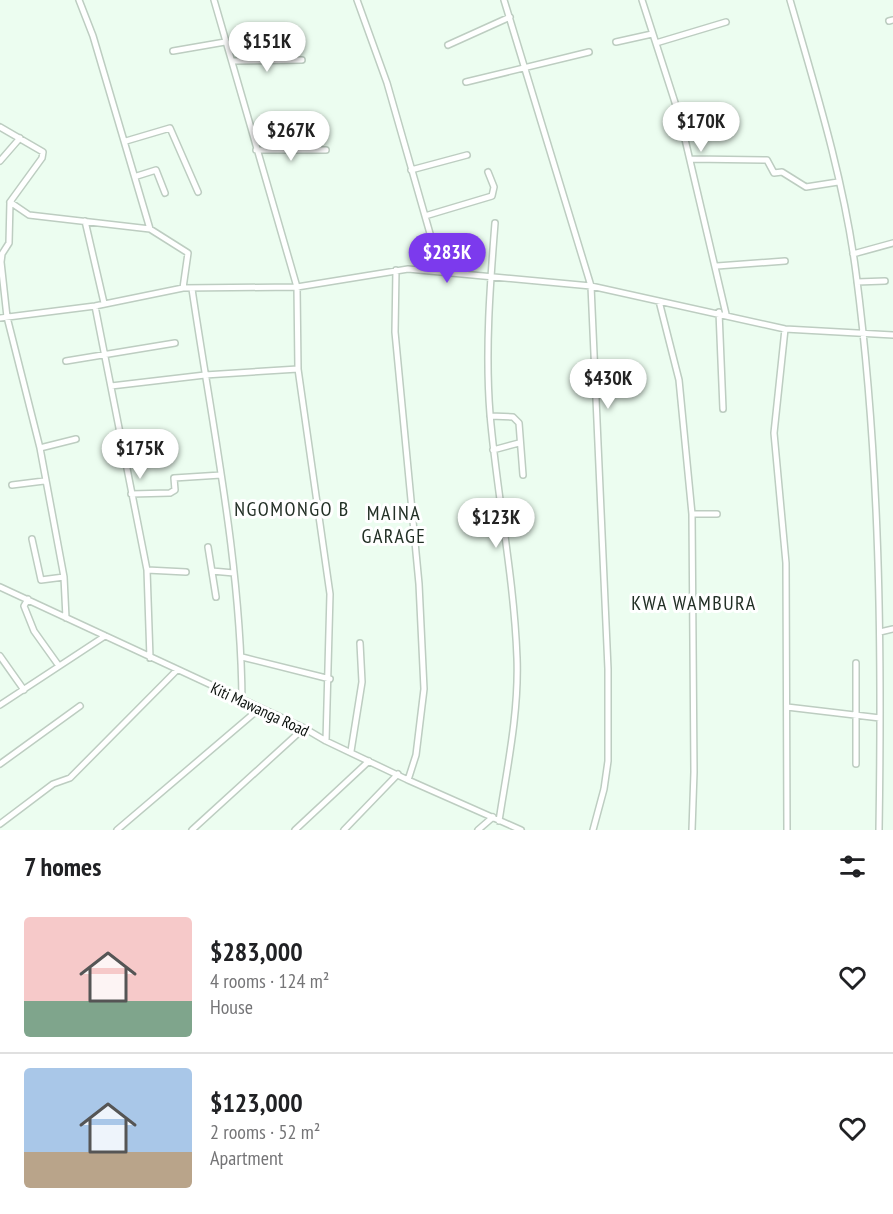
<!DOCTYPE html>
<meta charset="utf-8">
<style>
:root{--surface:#fff;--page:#f2f2f2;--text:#202124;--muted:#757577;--line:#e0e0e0;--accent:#7c3aed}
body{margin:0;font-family:"PT Sans Narrow",sans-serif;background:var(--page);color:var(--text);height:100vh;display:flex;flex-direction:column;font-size:22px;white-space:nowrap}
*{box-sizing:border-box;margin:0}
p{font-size:20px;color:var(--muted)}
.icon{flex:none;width:33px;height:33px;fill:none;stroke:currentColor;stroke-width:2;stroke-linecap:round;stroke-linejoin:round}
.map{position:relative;height:830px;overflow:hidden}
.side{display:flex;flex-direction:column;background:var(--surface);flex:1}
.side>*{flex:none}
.price{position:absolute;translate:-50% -51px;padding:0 14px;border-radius:21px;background:#fff;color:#222;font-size:20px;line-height:39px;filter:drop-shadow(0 2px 3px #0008)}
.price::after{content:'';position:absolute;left:50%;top:36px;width:18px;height:14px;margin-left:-9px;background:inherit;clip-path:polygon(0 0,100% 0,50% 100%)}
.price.selected{background:var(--accent);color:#fff}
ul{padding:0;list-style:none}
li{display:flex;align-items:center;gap:18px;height:150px;padding:0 24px}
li+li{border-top:2px solid var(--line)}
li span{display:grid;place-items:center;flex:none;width:168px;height:120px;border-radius:6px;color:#555}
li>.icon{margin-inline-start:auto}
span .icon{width:72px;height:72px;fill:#fffc;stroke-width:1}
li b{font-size:26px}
h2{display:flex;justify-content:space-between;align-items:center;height:72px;padding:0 24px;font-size:26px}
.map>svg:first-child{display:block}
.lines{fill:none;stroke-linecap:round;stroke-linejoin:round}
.street-casing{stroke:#bdcdc1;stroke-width:8}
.street{stroke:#fff;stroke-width:5}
.labels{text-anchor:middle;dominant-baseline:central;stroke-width:6;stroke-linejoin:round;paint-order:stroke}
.street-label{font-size:16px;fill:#080e0a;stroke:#fff}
.quarter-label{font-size:20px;letter-spacing:1.5px;fill:#233026;stroke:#fff}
</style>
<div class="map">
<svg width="893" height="830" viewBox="0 0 893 830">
<rect width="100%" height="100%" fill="#ecfdf0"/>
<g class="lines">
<g class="street-casing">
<path id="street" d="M79,0l14,36 57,193 38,24 -5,35
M214,0l83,287 1,82
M357,0l30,83 54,189
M504,0l87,286 17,383v92l-4,28 -11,41
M642,0l38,118 46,196
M790,0c26,90 54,180 66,273 24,184 26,372 23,557
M889,21l4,-1
M616,42l36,-8
M656,43l70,-21
M448,45l62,-28
M173,51l52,-9
M232,61l70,-1
M466,82l123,-30
M0,127l43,25 -1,6 -32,44 -1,41 -7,11 -1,8 6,55 33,131 24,129 2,41
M126,141l44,-13 28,64
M256,150h70
M691,159l76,1 7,13 8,-1 24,15 32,-5
M0,161l20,-23
M411,170l56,-15
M137,176l19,-6 9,23
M10,202l19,13 121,14
M425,216l67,-20 2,-9 -6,-15
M85,221l19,82
M495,223c-5,63 -10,128 -5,191 7,82 24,162 27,244 2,55 -10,110 -18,163
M853,254l40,-11
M717,266l68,-5
M396,270l-1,62 24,252 5,105 -8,66 -8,25
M857,282l28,-1
M192,289c20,136 49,273 50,412
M659,301l20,79 13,134h25
M95,306l52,264 3,88
M719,312l4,97
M0,318l95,-12 88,-18 114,-1 111,-18 183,17 194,43 108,6
M785,329l-11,104 12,130 1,267
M66,361l109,-18
M111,386l94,-11 93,-6 32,225 -4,147
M490,416l23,1 6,6 4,52
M40,448l36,-9
M493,450l26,-7
M12,485l32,-4
M131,494l39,-1 5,-3 -1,-12 47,-3
M692,514l2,258 -2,58
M32,539l9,41 23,-3
M208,547l8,50
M147,570l39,2
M212,571l22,2
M0,587l304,141 22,13 82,39 113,50
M28,599l-4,7 10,25 25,35
M880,632l13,-3
M0,656l24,34
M242,657l88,22
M0,705l105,-69
M787,707l93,11
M351,751l11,-69 -2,-39
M0,764l80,-58
M856,764v-101
M0,824l53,-40 17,-6 107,-108
M117,830l142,-121
M192,830l112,-102
M295,830l74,-69
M344,830l54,-56
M478,830l15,-13"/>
</g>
<use href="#street" class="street"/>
</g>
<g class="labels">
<g class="street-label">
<text transform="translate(260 709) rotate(25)">Kiti Mawanga Road</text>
</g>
<g class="quarter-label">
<text x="292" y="509">NGOMONGO B</text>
<text x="394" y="513">MAINA<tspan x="394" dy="23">GARAGE</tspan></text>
<text x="694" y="603">KWA WAMBURA</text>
</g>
</g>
</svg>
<b class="price" style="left:267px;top:73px">$151K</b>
<b class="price" style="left:701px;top:153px">$170K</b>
<b class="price" style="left:291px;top:162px">$267K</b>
<b class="price selected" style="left:447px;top:284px">$283K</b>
<b class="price" style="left:608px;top:410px">$430K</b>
<b class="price" style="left:140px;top:480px">$175K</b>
<b class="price" style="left:496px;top:549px">$123K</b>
</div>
<section class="side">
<h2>7 homes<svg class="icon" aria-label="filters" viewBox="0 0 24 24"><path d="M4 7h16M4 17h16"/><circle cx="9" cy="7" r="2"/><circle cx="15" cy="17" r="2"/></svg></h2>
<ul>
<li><span style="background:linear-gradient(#f6c9c9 70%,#7fa58c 0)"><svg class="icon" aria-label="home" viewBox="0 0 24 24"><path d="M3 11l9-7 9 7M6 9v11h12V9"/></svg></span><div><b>$283,000</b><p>4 rooms · 124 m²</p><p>House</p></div><svg class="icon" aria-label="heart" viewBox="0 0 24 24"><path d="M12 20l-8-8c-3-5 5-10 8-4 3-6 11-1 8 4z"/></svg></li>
<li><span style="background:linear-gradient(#a9c7e8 70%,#b9a48a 0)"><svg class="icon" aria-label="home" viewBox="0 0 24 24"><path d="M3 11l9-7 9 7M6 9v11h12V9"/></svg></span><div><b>$123,000</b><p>2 rooms · 52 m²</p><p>Apartment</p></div><svg class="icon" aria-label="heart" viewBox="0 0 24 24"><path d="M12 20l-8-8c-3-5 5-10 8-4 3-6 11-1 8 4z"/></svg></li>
</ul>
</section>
